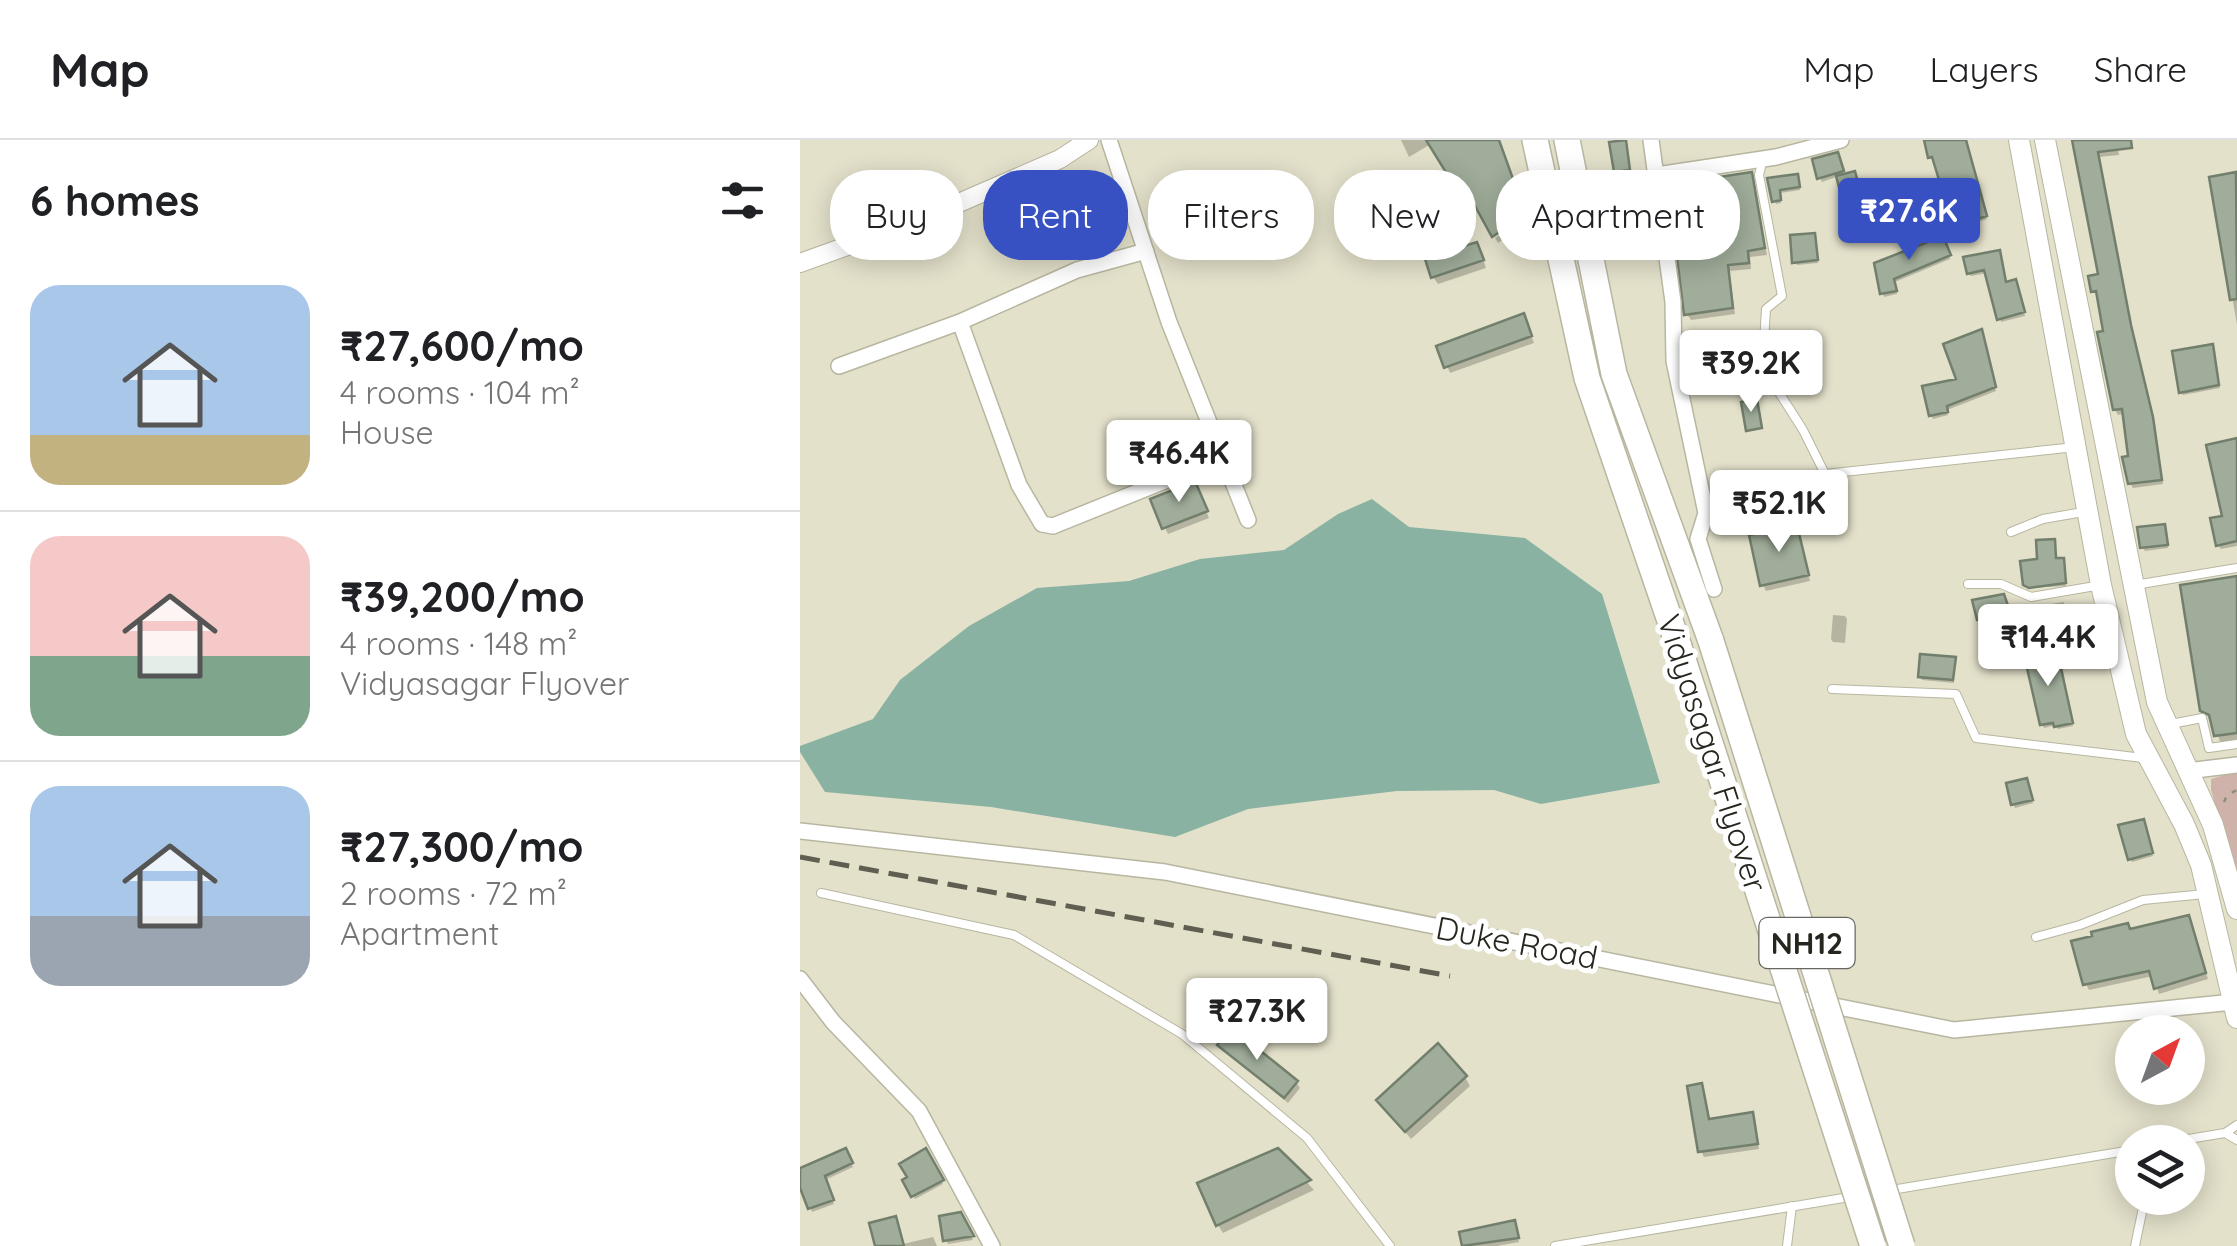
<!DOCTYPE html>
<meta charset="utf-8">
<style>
:root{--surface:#fff;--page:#f2f2f2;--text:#202124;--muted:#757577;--line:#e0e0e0;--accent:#3751c3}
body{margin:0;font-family:Quicksand,sans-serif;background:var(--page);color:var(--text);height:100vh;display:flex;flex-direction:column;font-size:38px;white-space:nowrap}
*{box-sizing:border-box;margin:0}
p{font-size:32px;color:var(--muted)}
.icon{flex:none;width:55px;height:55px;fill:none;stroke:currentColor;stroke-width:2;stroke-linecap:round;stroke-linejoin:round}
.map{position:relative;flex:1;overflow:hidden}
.panel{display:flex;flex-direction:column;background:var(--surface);width:800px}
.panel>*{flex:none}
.top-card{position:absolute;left:30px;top:30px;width:950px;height:90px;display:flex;gap:20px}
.needle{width:65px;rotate:41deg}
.buttons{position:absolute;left:1315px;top:875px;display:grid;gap:20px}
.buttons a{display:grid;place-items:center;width:90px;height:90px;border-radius:50%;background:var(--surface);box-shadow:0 5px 25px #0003;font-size:50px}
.price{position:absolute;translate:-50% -85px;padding:0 22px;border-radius:10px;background:#fff;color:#222;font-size:32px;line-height:65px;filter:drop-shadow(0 2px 5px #0008)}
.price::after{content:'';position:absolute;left:50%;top:60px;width:30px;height:22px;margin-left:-15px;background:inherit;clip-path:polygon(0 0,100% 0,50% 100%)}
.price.current{background:var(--accent);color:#fff}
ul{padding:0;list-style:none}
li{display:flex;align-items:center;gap:30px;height:250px;padding:0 30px}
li+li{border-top:2px solid var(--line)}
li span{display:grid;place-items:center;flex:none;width:280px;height:200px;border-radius:30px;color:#555}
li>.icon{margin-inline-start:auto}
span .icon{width:120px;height:120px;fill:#fffc;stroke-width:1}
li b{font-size:42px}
h2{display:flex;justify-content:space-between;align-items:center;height:120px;padding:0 30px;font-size:42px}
.chip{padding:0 35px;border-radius:40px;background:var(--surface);box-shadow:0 5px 25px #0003;font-size:35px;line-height:90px}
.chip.current{background:var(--accent);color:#fff}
header{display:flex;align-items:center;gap:60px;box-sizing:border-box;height:140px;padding:0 50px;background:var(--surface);border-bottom:2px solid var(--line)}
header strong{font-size:48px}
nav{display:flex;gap:55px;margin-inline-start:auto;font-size:35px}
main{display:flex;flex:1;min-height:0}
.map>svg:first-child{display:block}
.green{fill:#cfb3aa}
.water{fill:#89b2a2}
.shadow{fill:#0003}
.building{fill:#a0ad9a;stroke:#727f6d;stroke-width:2.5}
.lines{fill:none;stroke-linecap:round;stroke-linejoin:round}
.service-casing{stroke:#b8b6a0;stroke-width:10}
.minor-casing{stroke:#b8b6a0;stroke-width:18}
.tertiary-casing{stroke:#b8b6a0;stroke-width:20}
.secondary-casing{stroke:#b8b6a0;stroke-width:22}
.trunk-casing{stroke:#b8b6a0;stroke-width:28}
.path{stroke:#8e8d7d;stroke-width:2.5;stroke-dasharray:5 8;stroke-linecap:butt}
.service{stroke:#fff;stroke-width:8}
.minor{stroke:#fff;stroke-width:15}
.tertiary{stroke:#fff;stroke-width:18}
.secondary{stroke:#fff;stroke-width:20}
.trunk{stroke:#fff;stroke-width:25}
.rail{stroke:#5f5e51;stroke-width:5;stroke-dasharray:20 10;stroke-linecap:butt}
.trunk-bridge-casing{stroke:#b8b6a0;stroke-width:28;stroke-linecap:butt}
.trunk-bridge{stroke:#fff;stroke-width:25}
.labels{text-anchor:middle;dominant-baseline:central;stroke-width:10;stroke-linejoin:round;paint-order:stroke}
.shield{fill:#fff;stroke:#686762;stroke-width:2.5}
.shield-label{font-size:30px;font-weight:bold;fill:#27261e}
.street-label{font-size:32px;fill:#27261e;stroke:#fff}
</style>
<header>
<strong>Map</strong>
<nav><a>Map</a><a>Layers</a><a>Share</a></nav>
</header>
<main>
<section class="panel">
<h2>6 homes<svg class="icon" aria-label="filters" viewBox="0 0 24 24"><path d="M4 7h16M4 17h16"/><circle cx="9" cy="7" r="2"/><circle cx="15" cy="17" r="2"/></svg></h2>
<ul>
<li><span style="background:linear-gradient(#a9c7e8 75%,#c2b280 0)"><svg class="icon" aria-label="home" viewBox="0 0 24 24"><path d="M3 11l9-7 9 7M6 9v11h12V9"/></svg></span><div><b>₹27,600/mo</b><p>4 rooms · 104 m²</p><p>House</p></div></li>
<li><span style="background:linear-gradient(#f6c9c9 60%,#7fa58c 0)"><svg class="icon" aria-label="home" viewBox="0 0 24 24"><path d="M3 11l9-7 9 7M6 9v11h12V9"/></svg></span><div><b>₹39,200/mo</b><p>4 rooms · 148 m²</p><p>Vidyasagar Flyover</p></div></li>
<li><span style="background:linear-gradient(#a9c7e8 65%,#9aa5b1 0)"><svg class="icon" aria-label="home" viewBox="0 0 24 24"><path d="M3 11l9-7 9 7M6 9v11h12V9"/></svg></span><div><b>₹27,300/mo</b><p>2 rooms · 72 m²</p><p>Apartment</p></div></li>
</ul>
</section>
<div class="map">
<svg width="1437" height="1106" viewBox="0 0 1437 1106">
<rect width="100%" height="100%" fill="#e3e1ca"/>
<path class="green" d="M1437,631v107l-26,-88v-11z"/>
<path class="water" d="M572,359l37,28 116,11 77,56 58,189 -119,21 -47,-14 -97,1 -149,18 -73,28 -184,-30 -166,-15 -25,-40v-6l73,-27 27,-39 69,-54 68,-38 92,-7 71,-22 84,-9 54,-36z"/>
<path class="shadow" d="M601,0h97l-24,64 -23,15 10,31 20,2 5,16 -48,16 -5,-7 1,-18 -17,-47 46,-16 -32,-52 -22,13z
M1127,0h40l20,79 -25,8 -12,-33 -5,-2 -9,-32 -5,-3z
M1274,0h43l2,15 -20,2 34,176 22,91 8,60 -30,4 -3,-5 1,-24 -6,-46 -7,2 -3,-5 -16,-114 -6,-5 8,-15z
M1039,19l5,17 11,1 11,39 -15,4 -12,-44 -17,6 -2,-4z
M951,35l16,80 -17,2 1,12 -22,2 6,43 -44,6 -4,-6 37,-119z
M1434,35l3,4v146l-25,-146z
M970,40h29l1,10 -20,3 1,10 -5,1z
M727,78l2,5 -31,20 -3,-5z
M1014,95l4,28 -21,2 -2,-3z
M1142,99l8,20 -55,23 2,12 -13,3 -8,-32z
M1198,113l8,31 11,2 8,30 -24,6 -14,-49 -16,3 -2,-3z
M726,182l8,21 -84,30 -11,-26z
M1182,195l14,56 -49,19 1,5 -15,4 -2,-4 28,-34z
M1413,210l7,38 -37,7 -2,-3z
M1437,300v106l-16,3 -3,-4z
M398,350l11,28 -41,16 -3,-6z
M996,387l14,54 -44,10 -3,-6z
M1365,390l3,18 -23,3 -2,-3z
M1255,404l1,17 8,2 2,23 -38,2 -2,-3 14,-24z
M1437,436v166l-16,2 -8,-22 -6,-5 12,7 -36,-137z
M1205,457l17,53 -22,5 -11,-35 -8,2 -6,-20z
M1264,462l5,27 -13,2 -5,-27z
M1033,475l12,1 2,3 -2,24 -12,-1 -2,-3z
M1154,520v23l-32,-3 -2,-4z
M1257,531l5,3 11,52 -15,3 -2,-4 -12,3 -2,-4z
M1228,644l5,19 -18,5 -2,-4z
M1344,685l9,31 -21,6 -2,-3z
M1388,778l20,61 -49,15 -6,-18 -64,14 -3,-6 44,-53z
M420,905l76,37 4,6 -12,15z
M665,937l5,9 -59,53 -32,-39z
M901,946l9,35 42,-6 7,34 -55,8 -3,-6z
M45,1011l8,16 -28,13 9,24 -22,8 -12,-41z
M478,1011l36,39 -91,43 -5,-8z
M125,1012l18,32 -28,15 -10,-18z
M160,1075l13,25 -25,4 -2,-4z
M715,1087l4,15 -22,4h-33l-2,-12z
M133,1097l4,9h-59l25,-2z"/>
<path class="building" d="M626,0h73l27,75 -34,22 -22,-40 -22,14 13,36 16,-5 7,18 -53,18 -6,-19 6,-2 -17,-47 46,-15z
M826,0l4,30 -16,2 -5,-30z
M1124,0h42l21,76 -29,9 -11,-33 -4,1 -11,-36 -4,1z
M1272,0h59l1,8 -34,4 33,173 22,92 9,63 -34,4 -6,-27 6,-1 -6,-47 -9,1 -16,-78 6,-1 -7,-40 -5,1 -3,-16 10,-2z
M1038,12l6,19 -27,8 -5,-20z
M1055,31l11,42 -19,5 -11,-42z
M952,32l13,76 -17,3 1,12 -21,2 5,43 -49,7 -14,-116 51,-6 -2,-16z
M1436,32l1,127 -7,1 -21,-123z
M998,34l2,13 -20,3 1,10 -9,2 -5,-24z
M1015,93l3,27 -26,3 -2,-28z
M1143,96l8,19 -57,24 3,12 -17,3 -6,-31z
M1200,110l6,32 10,-3 9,33 -28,8 -13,-50 -17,4 -4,-17z
M724,173l8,23 -88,32 -8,-22z
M1182,189l14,58 -49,19 1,6 -19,4 -7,-30 34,-7 -13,-35z
M1413,204l6,41 -40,8 -7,-42z
M957,259l5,29 -16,3 -5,-29z
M1437,298v103l-21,5 -6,-28 12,-2 -16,-71z
M395,341l13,30 -46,18 -12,-30z
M1365,384l3,21 -28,3 -3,-21z
M997,385l12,50 -49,11 -11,-51z
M1255,399l1,19h8l2,25 -37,5 -6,-3 -3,-24 17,-2 -1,-19z
M1437,436v157l-23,3 -5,-21 -9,-4 -20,-126z
M1204,454l18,53 -27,6 -9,-36 -9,3 -5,-20z
M1254,510l3,19 4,-1 12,55 -19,4 -1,-4 -13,2 -16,-70z
M1120,514l36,3 -3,23 -35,-3z
M1227,638l6,22 -22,5 -5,-22z
M1344,679l9,34 -25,7 -10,-35z
M1389,775l17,58 -52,16 -5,-18 -66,14 -12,-44 21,-5 -1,-4 37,-9 2,6z
M431,887l67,54 -14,17 -67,-53z
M638,903l29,33 -62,56 -29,-32z
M902,943l7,36 44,-7 5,32 -60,8 -11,-66z
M46,1008l7,15 -28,13 9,24 -26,9 -8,-21v-20z
M126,1008l18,32 -33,17 -9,-17 5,-3 -8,-13z
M478,1008l33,32 -95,46 -19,-43z
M161,1072l13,24 -31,5 -4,-25z
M96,1076l8,30h-29l-6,-23z
M715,1080l4,18 -57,8 -3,-14z"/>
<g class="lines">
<g class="service-casing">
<path id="service" d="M963,19l-4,16 23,121 -16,13 -2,33 11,44 28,44 22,44 250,-27
M1211,392l32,-13 40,-7
M1168,444h33l30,13 70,-12
M1335,445l102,-17
M1032,549l124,5 20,44 167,20
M1371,584l31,-6 7,30 28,-4
M21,753l193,42 168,99 125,104 83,108
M1236,797l44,-12 63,-25 62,-6
M1437,985l-12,8 12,7
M1370,1002l55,-9
M755,1106l577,-96
M987,1106l5,-40
M1335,1106l10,-48"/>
</g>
<g class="minor-casing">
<path id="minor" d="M309,0l60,182 79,198
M851,0l22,162 1,59 32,152 -8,26 16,50
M857,35l119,-18 65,-17
M160,182l59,163 23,39 11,2 171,-69
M39,226l121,-44 117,-52 69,-19
M1387,631l50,-6
M0,691l365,41 789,158 279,-28
M0,839l33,43 86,89 73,135"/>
</g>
<g class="tertiary-casing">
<path id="tertiary" d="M0,123l122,-44 138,-60 29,-19"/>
</g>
<g class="secondary-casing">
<path id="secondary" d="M1219,0l82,445 35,149 48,90 17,41 36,153
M1245,0l112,562 56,123 24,84"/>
</g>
<g class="trunk-casing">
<path id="trunk" d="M735,0l52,238 92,269
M767,0l47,234 97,267"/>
</g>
<path class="path" d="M1424,662l3,-7 10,-5"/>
<use href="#service" class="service"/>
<use href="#minor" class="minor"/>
<use href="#tertiary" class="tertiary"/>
<use href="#secondary" class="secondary"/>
<use href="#trunk" class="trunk"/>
<path class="rail" d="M0,717l650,119"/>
<g class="trunk-bridge-casing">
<path id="trunk-bridge" d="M911,501l191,605
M879,507l194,599"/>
</g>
<use href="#trunk-bridge" class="trunk-bridge"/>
</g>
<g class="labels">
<rect class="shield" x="959.5" y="778" width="95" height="50" rx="8"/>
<g class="shield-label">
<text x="1007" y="803">NH12</text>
</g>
<g class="street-label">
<text transform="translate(913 613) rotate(72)">Vidyasagar Flyover</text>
<text transform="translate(717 802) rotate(11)">Duke Road</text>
</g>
</g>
</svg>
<div class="buttons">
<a><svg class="needle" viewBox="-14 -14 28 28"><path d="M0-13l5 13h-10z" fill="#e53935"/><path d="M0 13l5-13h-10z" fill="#757577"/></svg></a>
<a><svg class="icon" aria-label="layers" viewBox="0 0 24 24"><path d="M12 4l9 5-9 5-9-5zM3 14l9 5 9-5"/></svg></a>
</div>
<b class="price current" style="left:1109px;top:123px">₹27.6K</b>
<b class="price" style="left:951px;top:275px">₹39.2K</b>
<b class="price" style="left:379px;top:365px">₹46.4K</b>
<b class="price" style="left:979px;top:415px">₹52.1K</b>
<b class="price" style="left:1248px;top:549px">₹14.4K</b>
<b class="price" style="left:457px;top:923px">₹27.3K</b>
<div class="top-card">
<a class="chip">Buy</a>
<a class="chip current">Rent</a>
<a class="chip">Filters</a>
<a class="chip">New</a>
<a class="chip">Apartment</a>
</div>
</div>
</main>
